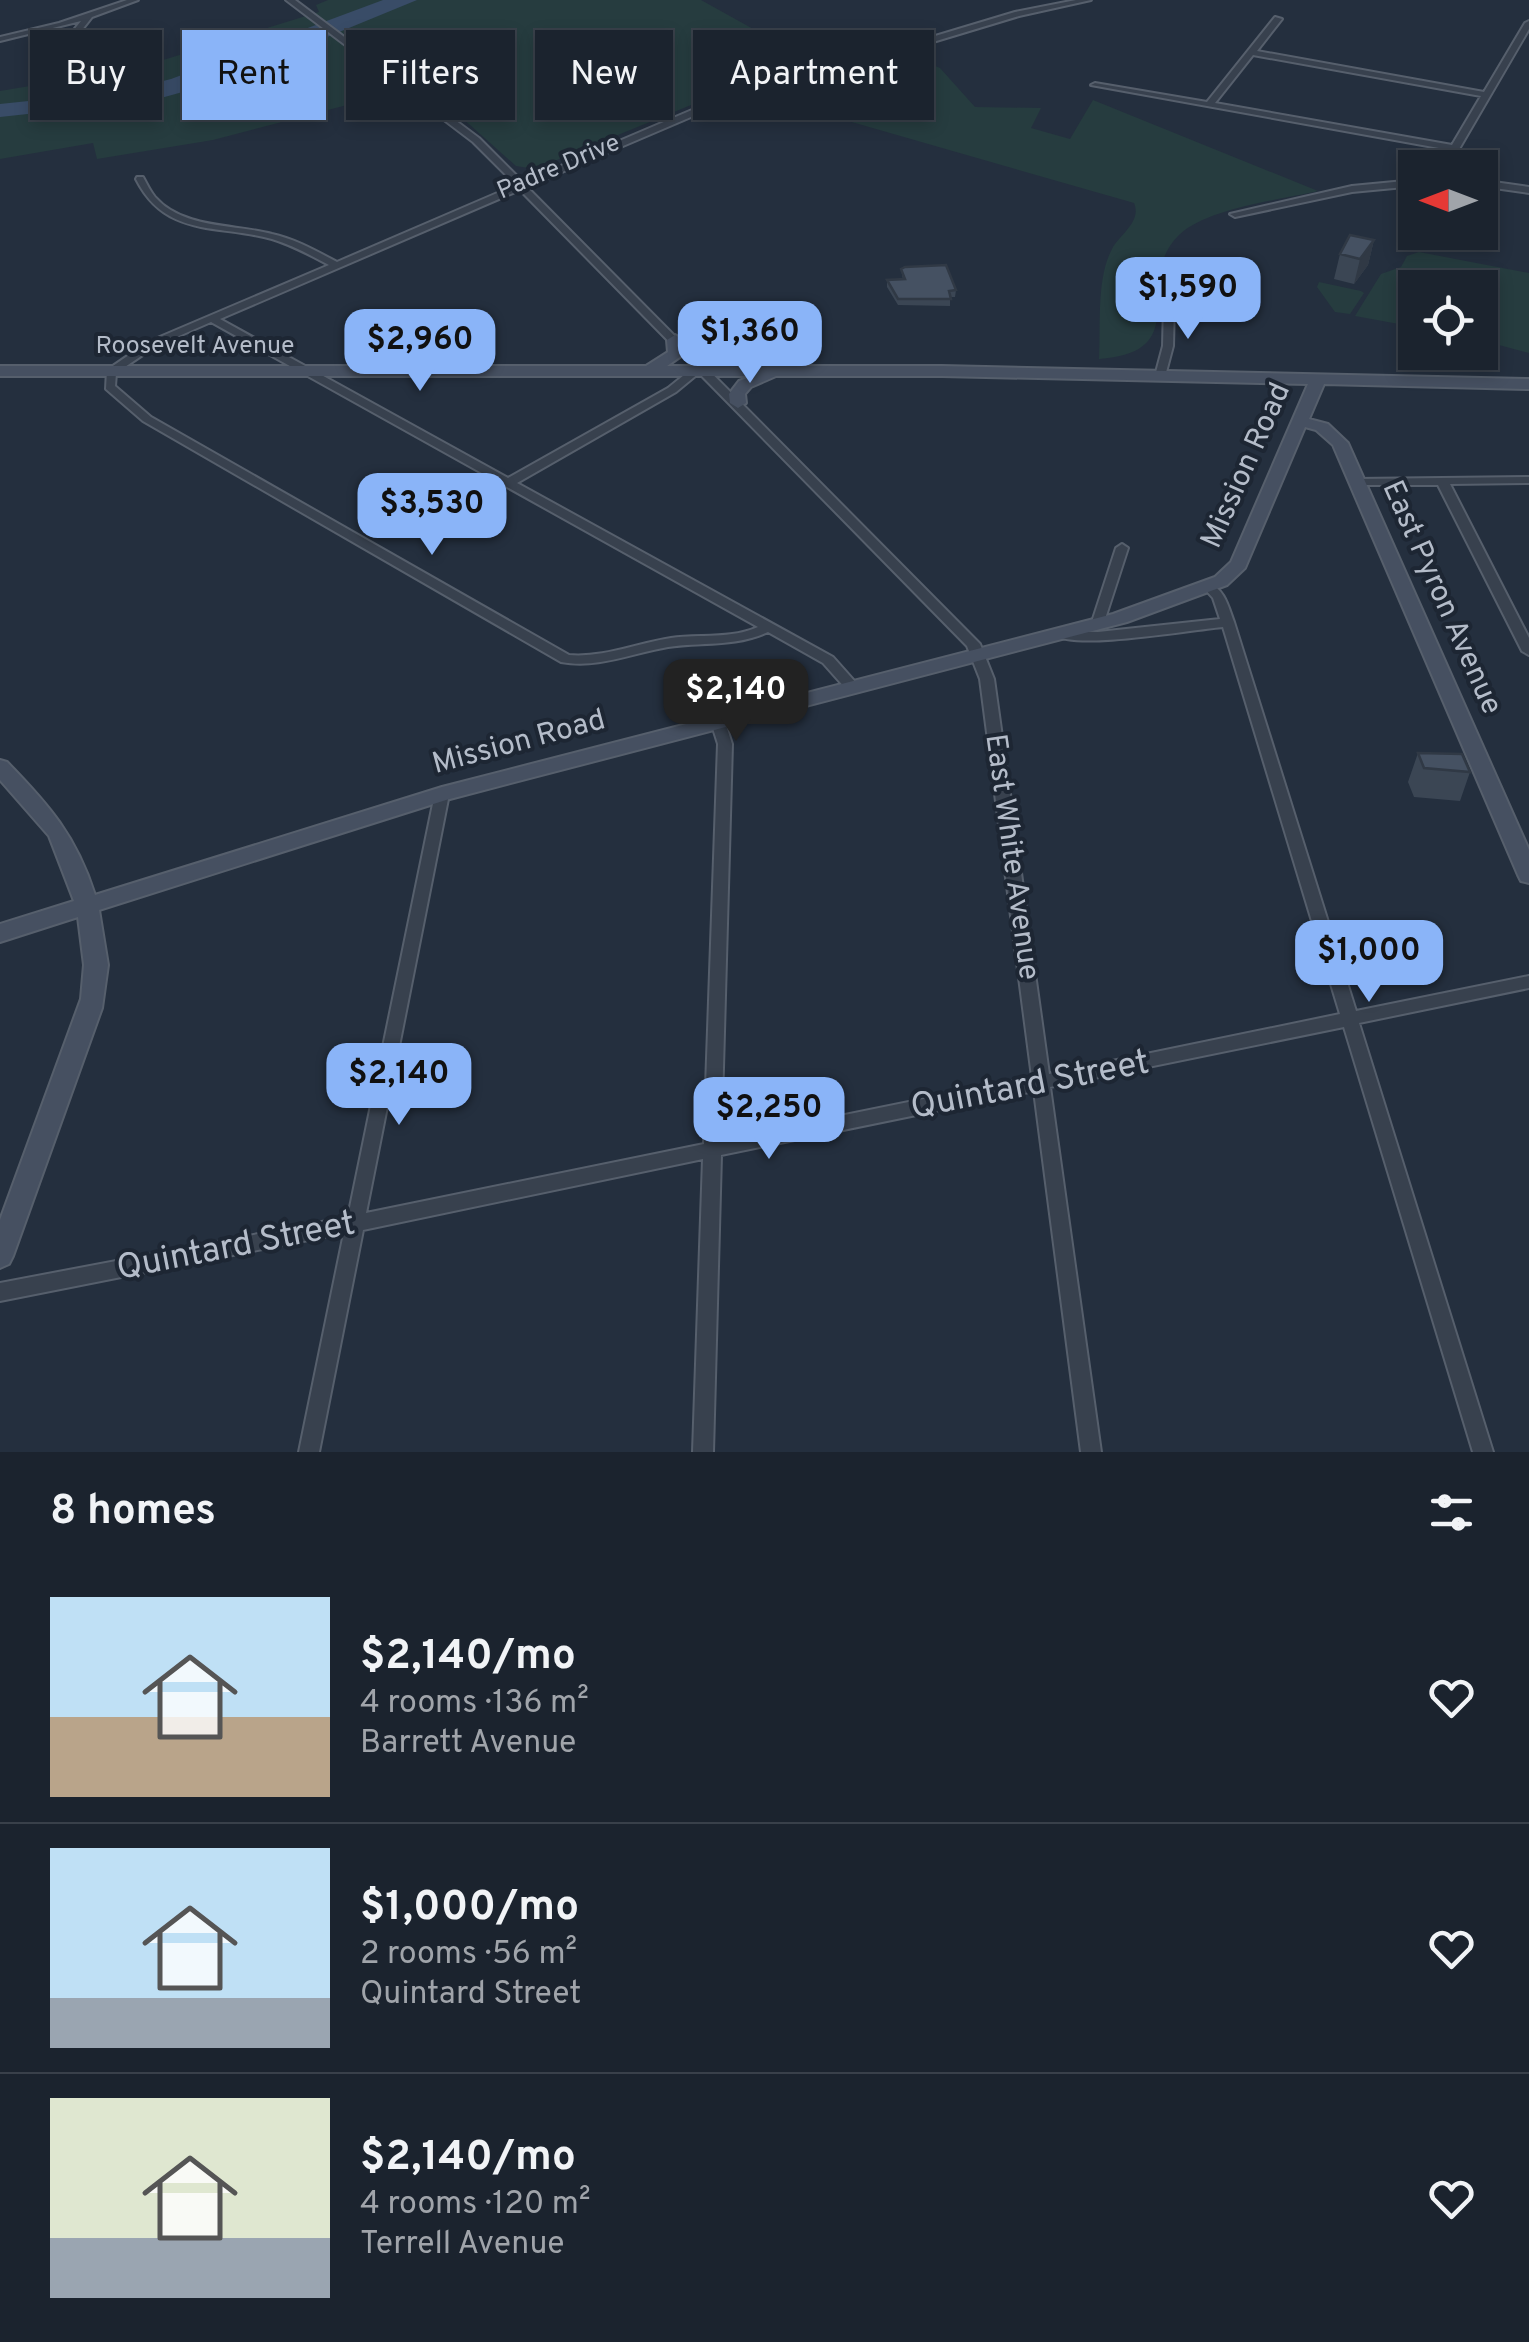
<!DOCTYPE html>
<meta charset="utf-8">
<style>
:root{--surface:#1b232e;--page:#242b36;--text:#f1f3f6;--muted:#a0a4aa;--line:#39404a;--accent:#8ab4f8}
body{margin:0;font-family:Overpass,sans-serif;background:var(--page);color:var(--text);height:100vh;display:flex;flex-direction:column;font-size:38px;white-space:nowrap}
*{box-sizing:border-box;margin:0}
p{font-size:32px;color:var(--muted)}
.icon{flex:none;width:55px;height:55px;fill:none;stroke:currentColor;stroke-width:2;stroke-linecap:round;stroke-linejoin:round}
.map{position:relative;height:1452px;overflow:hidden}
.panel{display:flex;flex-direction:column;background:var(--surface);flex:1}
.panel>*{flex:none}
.guide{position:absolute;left:30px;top:30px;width:1000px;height:90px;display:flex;gap:20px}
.needle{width:65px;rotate:270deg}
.buttons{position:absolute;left:1398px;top:150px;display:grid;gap:20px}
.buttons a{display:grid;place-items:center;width:100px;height:100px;border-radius:0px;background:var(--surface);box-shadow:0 5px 15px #0003,0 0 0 2px var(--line);font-size:50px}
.price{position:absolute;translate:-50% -85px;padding:0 22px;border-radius:20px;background:var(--accent);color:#111;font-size:32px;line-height:65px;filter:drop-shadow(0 2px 5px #0008)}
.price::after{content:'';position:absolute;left:50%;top:60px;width:30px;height:22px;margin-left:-15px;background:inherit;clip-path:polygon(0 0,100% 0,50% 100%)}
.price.current{background:#222;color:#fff}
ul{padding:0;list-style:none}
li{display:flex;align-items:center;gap:30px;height:250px;padding:0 50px}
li+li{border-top:2px solid var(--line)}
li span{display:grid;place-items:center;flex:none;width:280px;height:200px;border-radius:0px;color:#555}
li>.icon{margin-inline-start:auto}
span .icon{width:120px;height:120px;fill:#fffc;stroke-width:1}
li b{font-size:42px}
h2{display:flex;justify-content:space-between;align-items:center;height:120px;padding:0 50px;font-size:42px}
.chip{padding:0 35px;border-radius:0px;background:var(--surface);box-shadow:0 5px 15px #0003,0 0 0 2px var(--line);font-size:35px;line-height:90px}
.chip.current{background:var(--accent);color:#111}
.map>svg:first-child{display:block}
.green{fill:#263c3f}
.water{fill:#394c67}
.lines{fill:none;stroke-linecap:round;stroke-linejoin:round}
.street-casing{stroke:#565f6c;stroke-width:4}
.secondary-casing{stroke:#565f6c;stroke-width:4}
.street{fill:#38414e;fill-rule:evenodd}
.secondary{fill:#465061;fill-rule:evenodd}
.wall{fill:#3b4654}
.shaded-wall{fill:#303945}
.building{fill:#455162;stroke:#303945;stroke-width:2.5}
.labels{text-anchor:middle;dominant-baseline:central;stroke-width:8;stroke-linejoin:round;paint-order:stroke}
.far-street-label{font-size:25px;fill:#b4bcc9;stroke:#1d2633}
.street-label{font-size:30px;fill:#b4bcc9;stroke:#1d2633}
.near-street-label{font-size:35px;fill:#b4bcc9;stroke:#1d2633}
</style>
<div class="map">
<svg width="1529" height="1452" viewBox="0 0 1529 1452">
<rect width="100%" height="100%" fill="#242f3e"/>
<path class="green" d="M328,0h373l121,67 -99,31 -10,-2 -178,73 -19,-3 -65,-58 -88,-66 -19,9 53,41 -184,48 -116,19 -4,-16 -93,16v-68l137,-23 182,-56 -3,-7z
M903,52l37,16 35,39 66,1 -10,20 39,11 23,-39 225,91c-38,9 -111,17 -139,44 -48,47 18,117 -80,124 2,-33 -3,-80 13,-110 8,-15 30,-27 22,-46l-373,-107z
M1419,252l110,21v80l-49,-13v-52h-65v39l-60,-11 26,-42 20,-7 6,-11z
M1319,282l42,9 3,2 -14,21 -15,-2 -18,-25z"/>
<path class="water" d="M383,0h34l-202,83 -54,15 -114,19 -1,-5 -46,5v-13l123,-13 48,-12z"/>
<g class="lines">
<g class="street-casing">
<path id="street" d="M127,0h11l-46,17 -44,56 -7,-2 40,-50 -81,20v-4l59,-14z
M286,0h9l184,138 44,44 176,-75 316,-95 61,-12h15l-72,16 -314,95 -178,76 453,457 14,35 55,395 291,-60 -117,-387c-33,3 -146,23 -169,8l6,-4 38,1 122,-13 -7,-21 -11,-12 6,-4c17,8 20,24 26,40l122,389 173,-35v12l-170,35 134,429h-20l-129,-425 -294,60 51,365h-20l-47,-361 -313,64 -8,297h-20l10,-293 -340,71 -44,222h-20l45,-219 -344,68v-18l348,-66 87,-423 7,-5 7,5 -83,419 338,-69 14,-400 -7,-22 7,-5 7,5 7,22 -11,396 311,-63 -52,-398 -13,-33 -268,-273 -23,19 -159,91 316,174 24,27 2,3 -2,3h-10l-24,-27 -55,-31c-32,15 -66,10 -100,15 -36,6 -70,22 -107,15l-418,-241 -37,-32 1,-19 41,-28 181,-77c-19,-10 -37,-20 -57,-26 -55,-15 -106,-1 -136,-60l1,-2h6c4,7 7,14 12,20 28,32 80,27 117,37 23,5 44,17 65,28l179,-77 -43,-43zM520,190l174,177 -26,21 -160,90 -288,-159zM211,322l547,305c-27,12 -58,7 -87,11 -34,5 -67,20 -102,17l-418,-238 -36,-31 1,-13 40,-27z
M1275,17l7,2 -25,32 227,41 41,-69 4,-2v8l-81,139h-9l11,-18 -359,-65 4,-2 112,19zM1253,55l228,41 -29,49 -237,-42z
M1415,180v6l-63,6 -117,25 -5,-3 122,-28z
M1480,180l49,7v6l-49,-7z
M1169,301l5,3 -1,42 -8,30 -5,3 -5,-3 8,-30 1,-42z
M1529,477v6l-79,1 79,154v17l-7,-4 -84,-166h-81l-6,-3 6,-3z
M1122,544l6,4 -25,77 -6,4 -5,-1 -1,-3 25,-77z"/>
</g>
<g class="secondary-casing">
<path id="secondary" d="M675,335l8,5 1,14 -17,12h275l587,13v10l-205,-5 -15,35 19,5 20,19 181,407v33l-8,-2 -3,-6 -185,-430 -17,-15 -11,-3 -60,141 -18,17 -100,37 -681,178 -347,110 9,55 -6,43 -89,248 -4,8 -9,4v-48l81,-221 3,-34 -6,-48 -78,25v-18l74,-23 -25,-65 -49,-56v-20l7,2c42,43 69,74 88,133l347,-108 671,-173 102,-37 16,-15 77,-178 -366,-8h-166l-25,11 -6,7 1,9 -8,5 -8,-5 -1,-9 10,-13 14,-5h-753v-10h646l22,-14 -1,-12z"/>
</g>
<use href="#street" class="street"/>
<use href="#secondary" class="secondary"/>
</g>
<path class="wall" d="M1374,240l-6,25 -14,19 -20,-5 6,-25z
M901,269l55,21 -1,7h-5v9l-52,-1 -11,-18v-7h16z
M1418,753l52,19 -10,29 -46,-4 -6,-15z"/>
<path class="shaded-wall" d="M1374,240l-6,25 -14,19 6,-25z"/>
<path class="building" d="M1350,235l24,5 -14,19 -20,-5z
M946,265l10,25 -7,1 2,8h-53l-11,-19 18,-1 -4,-10 4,-2z
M1418,753l44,1 8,18 -46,-4z"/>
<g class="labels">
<g class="far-street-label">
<text transform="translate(559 168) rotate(-23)">Padre Drive</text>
<text x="195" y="347">Roosevelt Avenue</text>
</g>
<g class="street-label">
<text transform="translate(1247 466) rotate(-66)">Mission Road</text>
<text transform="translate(1441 598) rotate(66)">East Pyron Avenue</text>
<text transform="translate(519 743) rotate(-15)">Mission Road</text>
<text transform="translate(1011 857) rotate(82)">East White Avenue</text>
</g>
<g class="near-street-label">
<text transform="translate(1030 1086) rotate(-11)">Quintard Street</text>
<text transform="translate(236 1247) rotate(-11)">Quintard Street</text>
</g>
</g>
</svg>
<div class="buttons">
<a><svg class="needle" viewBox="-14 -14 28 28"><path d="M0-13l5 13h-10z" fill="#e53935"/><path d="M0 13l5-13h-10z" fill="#a0a4aa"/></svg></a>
<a><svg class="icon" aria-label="locate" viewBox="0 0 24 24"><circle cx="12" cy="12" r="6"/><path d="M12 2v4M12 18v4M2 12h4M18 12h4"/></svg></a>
</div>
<b class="price" style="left:1188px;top:342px">$1,590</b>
<b class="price" style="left:750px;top:386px">$1,360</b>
<b class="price" style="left:420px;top:394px">$2,960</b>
<b class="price" style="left:432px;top:558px">$3,530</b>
<b class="price current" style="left:736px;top:744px">$2,140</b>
<b class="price" style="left:1369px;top:1005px">$1,000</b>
<b class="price" style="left:399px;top:1128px">$2,140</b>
<b class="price" style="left:769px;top:1162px">$2,250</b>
<div class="guide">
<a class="chip">Buy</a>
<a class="chip current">Rent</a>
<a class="chip">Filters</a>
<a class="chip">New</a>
<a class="chip">Apartment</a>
</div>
</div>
<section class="panel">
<h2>8 homes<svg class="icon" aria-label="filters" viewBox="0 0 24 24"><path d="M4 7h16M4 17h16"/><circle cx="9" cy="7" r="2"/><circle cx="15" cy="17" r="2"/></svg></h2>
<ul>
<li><span style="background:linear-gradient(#bfe0f5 60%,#b9a48a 0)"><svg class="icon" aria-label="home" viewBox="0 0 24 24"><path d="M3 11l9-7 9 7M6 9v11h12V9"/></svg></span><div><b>$2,140/mo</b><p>4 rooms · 136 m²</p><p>Barrett Avenue</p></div><svg class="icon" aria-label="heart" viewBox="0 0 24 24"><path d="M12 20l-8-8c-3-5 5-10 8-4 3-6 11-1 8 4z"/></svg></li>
<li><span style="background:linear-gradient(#bfe0f5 75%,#9aa5b1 0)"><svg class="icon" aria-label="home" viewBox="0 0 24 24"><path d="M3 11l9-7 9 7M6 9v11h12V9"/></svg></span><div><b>$1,000/mo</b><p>2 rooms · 56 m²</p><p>Quintard Street</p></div><svg class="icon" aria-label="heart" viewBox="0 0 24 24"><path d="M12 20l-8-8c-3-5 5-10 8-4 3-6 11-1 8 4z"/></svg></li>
<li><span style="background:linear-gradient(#dfe7d0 70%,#9aa5b1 0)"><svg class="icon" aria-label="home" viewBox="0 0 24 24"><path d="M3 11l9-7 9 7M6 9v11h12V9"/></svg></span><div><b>$2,140/mo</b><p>4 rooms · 120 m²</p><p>Terrell Avenue</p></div><svg class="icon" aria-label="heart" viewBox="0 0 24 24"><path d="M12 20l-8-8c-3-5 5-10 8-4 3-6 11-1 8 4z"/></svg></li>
</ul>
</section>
